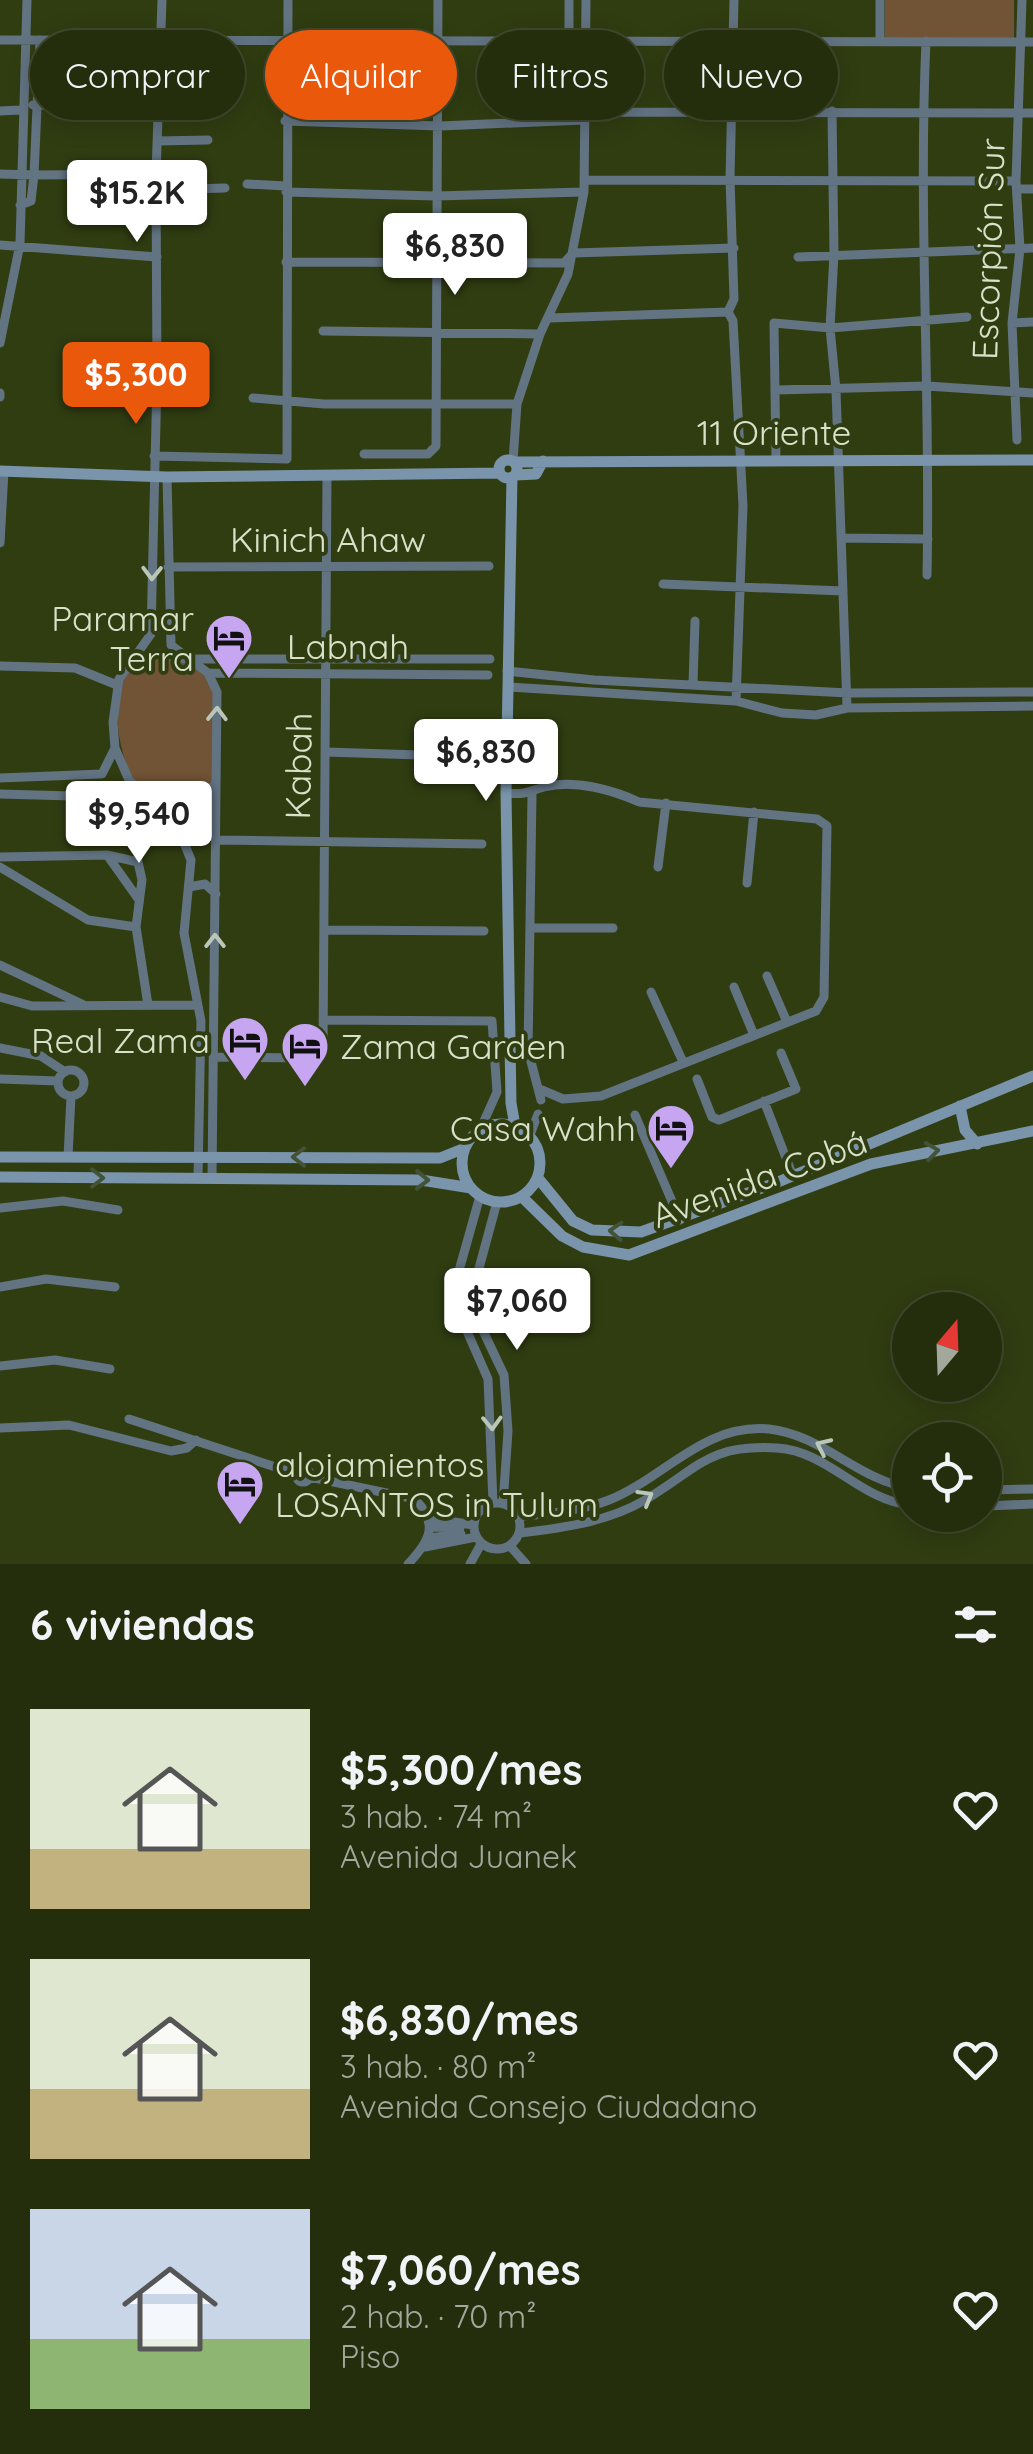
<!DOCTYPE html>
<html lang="es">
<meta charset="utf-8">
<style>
:root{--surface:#242e0d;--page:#303a1b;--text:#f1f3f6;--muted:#a3a89d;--line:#414a2e;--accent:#ea580c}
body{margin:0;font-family:Quicksand,sans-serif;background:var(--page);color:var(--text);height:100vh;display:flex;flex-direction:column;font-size:38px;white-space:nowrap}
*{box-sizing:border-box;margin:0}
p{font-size:32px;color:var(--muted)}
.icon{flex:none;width:55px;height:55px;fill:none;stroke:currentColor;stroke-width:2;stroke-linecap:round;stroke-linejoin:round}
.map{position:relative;height:1564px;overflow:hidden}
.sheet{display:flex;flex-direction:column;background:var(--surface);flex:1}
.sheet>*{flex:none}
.hud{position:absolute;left:30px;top:30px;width:975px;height:90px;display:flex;gap:20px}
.needle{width:65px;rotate:19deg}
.tools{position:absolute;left:892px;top:1292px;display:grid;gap:20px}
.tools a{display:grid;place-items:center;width:110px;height:110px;border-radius:50%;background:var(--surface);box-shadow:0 5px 25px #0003,0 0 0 2px var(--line);font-size:50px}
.price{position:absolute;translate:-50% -85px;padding:0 22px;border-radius:10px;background:#fff;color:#222;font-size:32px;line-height:65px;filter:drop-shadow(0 2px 5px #0008)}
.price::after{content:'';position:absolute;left:50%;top:60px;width:30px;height:22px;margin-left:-15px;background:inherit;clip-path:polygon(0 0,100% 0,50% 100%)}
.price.current{background:var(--accent);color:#fff}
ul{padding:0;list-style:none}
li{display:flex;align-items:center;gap:30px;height:250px;padding:0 30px}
li span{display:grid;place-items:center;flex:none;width:280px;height:200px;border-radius:0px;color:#555}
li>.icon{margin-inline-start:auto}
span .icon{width:120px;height:120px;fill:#fffc;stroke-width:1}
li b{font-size:42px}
h2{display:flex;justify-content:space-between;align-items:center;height:120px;padding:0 30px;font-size:42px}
.pill{padding:0 35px;border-radius:45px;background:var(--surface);box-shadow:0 5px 25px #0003,0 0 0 2px var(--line);font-size:35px;line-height:90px}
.pill.current{background:var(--accent);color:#fff}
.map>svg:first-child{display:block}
.green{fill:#715336}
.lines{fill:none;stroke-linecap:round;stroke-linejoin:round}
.street{stroke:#627382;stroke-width:9}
.secondary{stroke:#7994ab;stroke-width:11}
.oneway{stroke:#bac6b7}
.oneway2{stroke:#425338}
.labels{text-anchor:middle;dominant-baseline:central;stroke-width:8;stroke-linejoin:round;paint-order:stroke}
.street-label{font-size:35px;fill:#d8e1c9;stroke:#303d11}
.poi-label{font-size:35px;fill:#d8e1c9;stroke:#303d11;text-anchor:end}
</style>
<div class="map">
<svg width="1033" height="1564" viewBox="0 0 1033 1564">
<rect width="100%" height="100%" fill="#303d11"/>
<path class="green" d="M885,0h129v38l-129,1z
M173,657l14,4 27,23 -1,99 -22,24c-17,0 -31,1 -45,-11 -26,-22 -44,-108 -11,-130 11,-8 24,-8 38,-9z"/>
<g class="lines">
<path class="street" d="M162,0l-6,174 1,205 43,4
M734,0l-4,179 4,120 -6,13 5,9 10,185 -7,195
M880,0v41
M0,40l1033,2
M40,40l-6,135 122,-1
M569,40v-40
M926,41c-8,178 5,356 1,534
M159,94l46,2
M33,105l126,3
M0,111l20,-1
M584,112l449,1
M285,121l155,5 144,-6
M157,141l51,-1
M0,174l34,1 -3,26 -11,4
M585,180l431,1
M247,184l39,2
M1017,189h16
M156,190l69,-2
M286,192l150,4 148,-4
M0,245l157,12
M798,257l235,-9
M286,262l278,1 9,-10 161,-5
M549,318l179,-6
M1012,323l21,-1
M323,331l217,3
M0,343l20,-99 7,-244
M157,379l-6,255 -32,45 -6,43 2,26 14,32 47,43 15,37 -7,73 17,88 -3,157
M776,390l151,-4 106,7
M0,393v4
M253,398l71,6h193
M1017,440l-5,-117 8,-74 -4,-68 6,-181
M364,454h64l8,-8 2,-446
M154,456l133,3 1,-459
M776,460l-2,-137 56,5 137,-11
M513,461l4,-57 23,-70 28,-60 16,-82 2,-192
M167,477l4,168 37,28 9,19 -5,487
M841,538l87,1
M0,543l4,-72
M168,567l321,-1
M663,584l180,7
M135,661l23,-7 29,5h303
M0,666l75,2 42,17
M507,671l87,9 254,13 185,-1
M208,673l280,2
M693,684l2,-63
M509,687l227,14 46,12 34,2 31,-7 -11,-318 -6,-62 4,-74 -2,-143
M847,708l186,-2
M326,752l156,5
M0,778l102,-4 12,-24
M506,793c20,2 21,-1 38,-6 30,-8 69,3 95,15l178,17 10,7 -3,171 -8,14 -215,85 -38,3 -21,-9
M0,794l144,4
M532,795l-4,255 13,50
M163,809l29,-1 22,-23
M216,840l266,4
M107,855l32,45
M0,857l107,-2 31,7 4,18 -6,47 12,78
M0,867l88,53 48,7
M658,867l8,-64
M747,883l7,-71
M189,887l16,-3 11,10
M530,928h83
M324,930l160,1
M0,965l84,40
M767,976l20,46
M734,987l20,48
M651,992l32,70
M0,997l32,9 166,-1
M323,1020l169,1 5,71 -17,38
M0,1048l41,8 24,16
M214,1057l102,1 7,-9 4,-572
M58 1083a13 13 0 1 1 26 0a13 13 0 1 1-26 0Z
M0,1079l58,2
M697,1079l15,38 7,3 77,-31 -15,-36
M764,1101l29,75
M635,1115l45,105
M530,1135l8,-21
M68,1157l3,-61
M480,1196l-20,71 -5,37 33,75 5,124
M497,1202l-25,92 5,24 27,57 4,56 -5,73
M0,1208l63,-7 55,9
M0,1287l46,-8 69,8
M0,1366l55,-6 55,9
M129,1419l168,55
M0,1428l69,-3 102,26 16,-3 9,-8
M296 1475a7 7 0 1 1 14 0a7 7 0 1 1-14 0Z
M310,1477l105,22c24,25 15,42 -7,65
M985,1490l48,-1
M474 1526a23 23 0 1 1 46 0a23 23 0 1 1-46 0Z
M985,1506l48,-2
M519,1517c30,-4 62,-6 90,-17 55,-22 95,-77 160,-71 54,6 89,51 141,59
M430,1518l43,7
M431,1527l29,1
M520,1533c42,-5 88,-11 125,-33 54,-32 63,-56 132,-52 51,3 83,52 133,57
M429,1538l32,-4
M510,1546l16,18
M425,1547l51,-10
M470,1564l11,-20"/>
<path class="secondary" d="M499 469a9 9 0 1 1 18 0a9 9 0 1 1-18 0Z
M514,462l519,-2
M0,471l167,6 333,-4
M516,475l20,-1 7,-13
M512,477l-6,316 5,310 4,23
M960,1106l5,24 12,14
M462 1163a39 39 0 1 1 78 0a39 39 0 1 1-78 0Z
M0,1157l440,1 25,-10
M0,1177l421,3 50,8
M538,1178l35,43 19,9 49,2 137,-50 255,-106
M522,1197l40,39 21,11 46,8 242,-91 162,-33"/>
</g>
<defs><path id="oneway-chevron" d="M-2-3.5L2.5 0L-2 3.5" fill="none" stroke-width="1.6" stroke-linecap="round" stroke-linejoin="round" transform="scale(2.5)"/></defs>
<g class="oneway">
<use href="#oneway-chevron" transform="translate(152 573) rotate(91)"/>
<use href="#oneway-chevron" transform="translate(217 714) rotate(-89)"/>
<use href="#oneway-chevron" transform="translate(215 941) rotate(-90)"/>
<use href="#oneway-chevron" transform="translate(492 1423) rotate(88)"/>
<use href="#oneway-chevron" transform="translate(823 1446) rotate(-155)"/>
<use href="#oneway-chevron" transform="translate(646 1497) rotate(-30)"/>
</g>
<g class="oneway2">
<use href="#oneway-chevron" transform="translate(932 1151) rotate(-8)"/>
<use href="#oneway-chevron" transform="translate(299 1157) rotate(-180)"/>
<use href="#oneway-chevron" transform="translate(97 1178)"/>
<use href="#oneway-chevron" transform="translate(422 1180) rotate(1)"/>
<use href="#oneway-chevron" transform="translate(616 1231) rotate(-177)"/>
</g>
<defs>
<g id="hotel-pin" transform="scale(2.5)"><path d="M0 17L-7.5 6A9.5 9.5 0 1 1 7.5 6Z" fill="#c6a6f0" stroke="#303d11"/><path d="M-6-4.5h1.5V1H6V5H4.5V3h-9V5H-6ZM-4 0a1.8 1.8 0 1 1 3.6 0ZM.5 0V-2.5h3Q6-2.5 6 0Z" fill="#111"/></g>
</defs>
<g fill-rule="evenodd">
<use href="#hotel-pin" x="229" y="638"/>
<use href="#hotel-pin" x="245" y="1040"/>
<use href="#hotel-pin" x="305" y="1046"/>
<use href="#hotel-pin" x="671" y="1128"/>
<use href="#hotel-pin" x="240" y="1484"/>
</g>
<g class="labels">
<g class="street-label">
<text transform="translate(988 249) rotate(-88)">Escorpión Sur</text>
<text x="774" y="432">11 Oriente</text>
<text x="328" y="539">Kinich Ahaw</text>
<text x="348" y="646">Labnah</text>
<text transform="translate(298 766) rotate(-89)">Kabah</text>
<text transform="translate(759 1178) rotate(-20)">Avenida Cobá</text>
</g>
<g class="poi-label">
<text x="194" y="618">Paramar<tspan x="194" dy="40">Terra</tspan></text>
<text x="210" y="1040">Real Zama</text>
<text x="340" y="1046" text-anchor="start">Zama Garden</text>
<text x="636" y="1128">Casa Wahh</text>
<text x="275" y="1464" text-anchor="start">alojamientos<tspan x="275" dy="40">LOSANTOS in Tulum</tspan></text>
</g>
</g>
</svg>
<div class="tools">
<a><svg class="needle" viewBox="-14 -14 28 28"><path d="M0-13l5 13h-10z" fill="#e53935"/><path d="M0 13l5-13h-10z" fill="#a3a89d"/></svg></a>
<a><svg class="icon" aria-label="locate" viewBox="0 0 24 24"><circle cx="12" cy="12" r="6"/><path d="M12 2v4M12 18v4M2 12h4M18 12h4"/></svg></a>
</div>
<b class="price" style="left:137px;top:245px">$15.2K</b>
<b class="price" style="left:455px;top:298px">$6,830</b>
<b class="price current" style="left:136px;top:427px">$5,300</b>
<b class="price" style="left:486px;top:804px">$6,830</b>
<b class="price" style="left:139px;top:866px">$9,540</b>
<b class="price" style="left:517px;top:1353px">$7,060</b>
<div class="hud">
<a class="pill">Comprar</a>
<a class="pill current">Alquilar</a>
<a class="pill">Filtros</a>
<a class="pill">Nuevo</a>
</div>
</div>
<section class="sheet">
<h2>6 viviendas<svg class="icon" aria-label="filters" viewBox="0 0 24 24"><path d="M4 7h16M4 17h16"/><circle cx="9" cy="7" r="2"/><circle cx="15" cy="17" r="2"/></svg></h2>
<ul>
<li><span style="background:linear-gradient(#dfe7d0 70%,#c2b280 0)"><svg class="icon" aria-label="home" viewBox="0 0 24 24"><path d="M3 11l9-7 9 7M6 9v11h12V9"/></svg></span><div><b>$5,300/mes</b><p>3 hab. · 74 m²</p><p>Avenida Juanek</p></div><svg class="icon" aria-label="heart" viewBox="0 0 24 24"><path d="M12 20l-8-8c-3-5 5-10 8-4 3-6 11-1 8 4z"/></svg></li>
<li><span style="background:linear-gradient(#dfe7d0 65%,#c2b280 0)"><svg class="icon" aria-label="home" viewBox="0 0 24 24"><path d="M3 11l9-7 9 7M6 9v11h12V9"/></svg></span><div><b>$6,830/mes</b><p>3 hab. · 80 m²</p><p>Avenida Consejo Ciudadano</p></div><svg class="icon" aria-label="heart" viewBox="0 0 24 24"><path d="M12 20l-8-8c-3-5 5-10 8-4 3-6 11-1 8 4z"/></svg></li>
<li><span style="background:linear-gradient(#c9d6e8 65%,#8fb573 0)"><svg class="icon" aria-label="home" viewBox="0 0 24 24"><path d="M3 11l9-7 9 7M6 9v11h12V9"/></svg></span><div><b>$7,060/mes</b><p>2 hab. · 70 m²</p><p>Piso</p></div><svg class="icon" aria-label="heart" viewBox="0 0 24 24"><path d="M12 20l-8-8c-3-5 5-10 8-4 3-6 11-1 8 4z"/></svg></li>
</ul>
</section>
